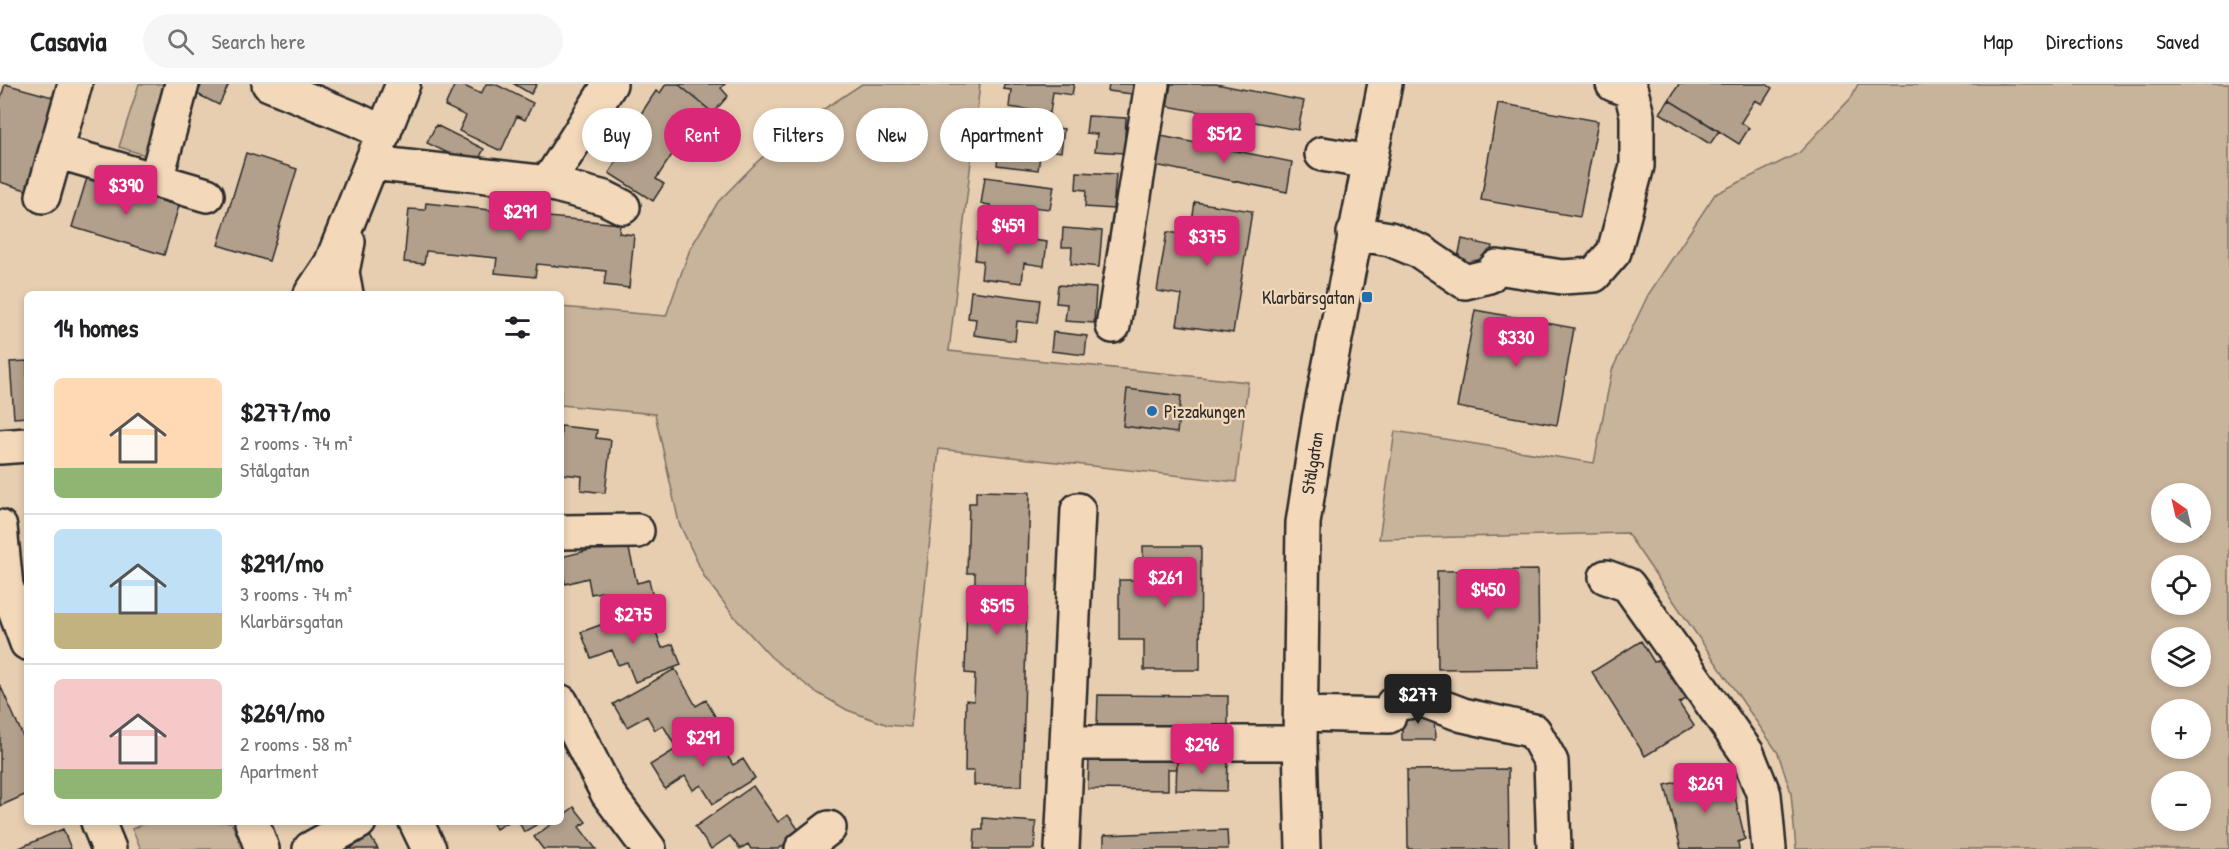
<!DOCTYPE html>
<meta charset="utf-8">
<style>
:root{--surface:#fff;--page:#f6f6f6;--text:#202124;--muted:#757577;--line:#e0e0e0;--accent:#db2777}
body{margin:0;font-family:"Patrick Hand",sans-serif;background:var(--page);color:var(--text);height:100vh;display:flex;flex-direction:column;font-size:22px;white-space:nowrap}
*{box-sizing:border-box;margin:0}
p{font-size:20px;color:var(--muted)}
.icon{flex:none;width:33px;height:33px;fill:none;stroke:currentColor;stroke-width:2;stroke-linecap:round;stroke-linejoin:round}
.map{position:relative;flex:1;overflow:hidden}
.panel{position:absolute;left:24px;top:207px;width:540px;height:534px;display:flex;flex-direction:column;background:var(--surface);border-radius:9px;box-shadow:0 3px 9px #0003}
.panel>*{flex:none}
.hud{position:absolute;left:582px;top:24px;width:570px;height:54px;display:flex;gap:12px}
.needle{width:39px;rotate:326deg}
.tools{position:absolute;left:2151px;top:399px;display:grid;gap:12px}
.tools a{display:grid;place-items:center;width:60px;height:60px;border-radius:50%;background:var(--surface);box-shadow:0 3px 9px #0003;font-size:30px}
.price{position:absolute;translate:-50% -51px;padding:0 14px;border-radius:6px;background:var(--accent);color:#fff;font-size:20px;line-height:39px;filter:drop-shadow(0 2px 3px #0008)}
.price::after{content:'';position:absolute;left:50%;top:36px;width:18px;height:14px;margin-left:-9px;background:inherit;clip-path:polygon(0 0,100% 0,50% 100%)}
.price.current{background:#222;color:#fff}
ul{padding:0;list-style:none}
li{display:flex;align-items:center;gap:18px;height:150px;padding:0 30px}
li+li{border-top:2px solid var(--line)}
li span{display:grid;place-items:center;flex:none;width:168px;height:120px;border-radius:9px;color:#555}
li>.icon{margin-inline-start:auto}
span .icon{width:72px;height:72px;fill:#fffc;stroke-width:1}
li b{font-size:26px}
h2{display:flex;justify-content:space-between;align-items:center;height:72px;padding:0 30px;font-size:26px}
.tag{padding:0 21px;border-radius:27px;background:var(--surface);box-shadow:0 3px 9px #0003;font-size:21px;line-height:54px}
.tag.current{background:var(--accent);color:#fff}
header{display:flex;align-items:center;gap:36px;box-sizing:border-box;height:84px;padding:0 30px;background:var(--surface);border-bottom:2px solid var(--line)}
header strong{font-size:28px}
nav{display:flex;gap:33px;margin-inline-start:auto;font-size:21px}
.search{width:420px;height:54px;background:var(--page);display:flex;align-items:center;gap:15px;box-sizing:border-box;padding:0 21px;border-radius:33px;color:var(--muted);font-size:22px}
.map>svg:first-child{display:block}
.green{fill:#c8b39b;stroke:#7a6f63;stroke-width:1.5;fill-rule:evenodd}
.building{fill:#b2a08c;stroke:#2b2b2b;stroke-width:1.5}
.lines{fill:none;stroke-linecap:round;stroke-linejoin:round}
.minor-casing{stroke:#2b2b2b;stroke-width:38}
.minor{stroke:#f3d8ba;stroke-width:33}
.poi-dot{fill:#1f6fb2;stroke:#f3d8ba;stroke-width:2}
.labels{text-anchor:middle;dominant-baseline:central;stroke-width:4.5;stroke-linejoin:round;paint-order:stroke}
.poi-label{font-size:18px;fill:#2b2b2b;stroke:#f3d8ba;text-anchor:end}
.street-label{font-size:18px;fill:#2b2b2b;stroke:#f3d8ba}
</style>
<header>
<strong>Casavia</strong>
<div class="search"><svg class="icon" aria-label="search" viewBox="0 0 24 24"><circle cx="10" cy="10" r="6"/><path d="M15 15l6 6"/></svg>Search here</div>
<nav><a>Map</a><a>Directions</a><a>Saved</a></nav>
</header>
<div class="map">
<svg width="2229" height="765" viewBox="0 0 2229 765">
<rect width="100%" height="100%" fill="#e7ceb1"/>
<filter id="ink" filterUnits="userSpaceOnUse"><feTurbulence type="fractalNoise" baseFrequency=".0167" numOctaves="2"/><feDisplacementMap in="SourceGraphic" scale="12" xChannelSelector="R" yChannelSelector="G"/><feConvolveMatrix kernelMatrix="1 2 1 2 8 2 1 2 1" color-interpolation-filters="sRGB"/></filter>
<g filter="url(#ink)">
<path class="green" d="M139,0h43l-21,76 -42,-13z
M862,0h118l-31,267 299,31 -12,100 -297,-33 -28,278 -23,-2 -41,-15 -33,-19 -43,-34 -34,-37 -32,-42 -26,-55 -24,-109 -94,-9v-98l105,9 24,-67 28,-47 40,-41 46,-39z
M1858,0h371v765h-433l-5,-56 -13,-40 -151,-220 -248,6 16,-108 199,32 18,-93 36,-75 67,-101 84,-41 52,-55zM2162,410h38v38h-38zM2162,482h38v38h-38zM2162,554h38v38h-38zM2162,626h38v38h-38zM2162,698h38v38h-38z
M148,738h83l12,27h-102l-9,-20z"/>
<path class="building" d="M5,0l51,14 -27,93 -29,-9v-81z
M202,0h27l-10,21 -22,-11z
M455,0h5l21,10 5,-10h9l38,19 -8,17 -8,-4 -16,35 -42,-20 7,-15 -21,-10z
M514,0h23l-6,10z
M666,0h12l35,29 -8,12 -9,-7 -40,61 8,5 -11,17 -44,-28 7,-11 -5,-3 45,-68 4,2z
M678,0h47l-4,4 7,8 -15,17z
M1004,0h70l-2,11 -19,-3 -3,21 -41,-6 2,-17 -8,-1z
M1109,0h24l-1,10 -24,-3z
M1171,0h45l88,17 -6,29 -131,-24z
M1679,0h87l6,4 -10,16 -7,-4 -14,22 8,6 -10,16 -70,-44z
M1669,16l50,31 -9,13 -50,-31z
M1498,19l100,18 -18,96 -99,-17z
M1088,32l38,2 -2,35 -29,-2 2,-17 -11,-1z
M995,36l69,9 -3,23 -20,-3 -3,21 -41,-5 2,-18h-8z
M436,41l48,24 -9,17 -48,-23z
M1161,52l131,26 -5,30 -132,-27z
M246,69l51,16 -28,92 -51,-16z
M1077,88l39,2 -3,35 -28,-2 1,-17 -10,-1z
M985,93l69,9 -4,23 -19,-2 -3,20 -41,-5 3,-17 -9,-1z
M87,94l92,28 -15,49 -92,-28z
M1195,118l57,9 -19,122 -56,-8 5,-30 -25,-4 10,-59 23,3z
M426,119l82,9 -1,9 30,3 1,-8 82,8 -1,9 15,2 -5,53 -25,-3 2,-14 -69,-7 -2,13 -40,-4 2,-15 -71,-7 -2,13 -20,-2 5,-53 16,1z
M1063,144l39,3 -3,36 -28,-3 1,-17h-10z
M978,149l69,9 -3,24 -20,-3 -2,20 -41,-5 2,-17 -8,-1z
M1462,155l30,7 -6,28 -30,-7z
M1058,201l38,3 -2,35 -29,-2 2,-17 -11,-1z
M971,207l69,9 -3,23 -20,-2 -2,20 -41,-6 2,-16 -8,-1z
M1475,226l99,18 -17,97 -100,-18z
M1053,248l34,4 -2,19 -34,-4z
M27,277v56l-13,1 -4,-56z
M1127,305l54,7 -4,37 -54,-7z
M561,342l36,4 -1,8 15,2 -6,53 -24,-3 1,-14 -21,-2z
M976,407l54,1 -8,294 -48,-1v-14h-9l1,-71 8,1 1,-27 -10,-1 2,-70h8v-30h-8l2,-70h7z
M627,457l10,42 12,-3 5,22 -48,12 -5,-22 -10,2 -3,-16 -23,6 -4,-27z
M1143,462h58l-1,124h-56v-30h-25v-60h24z
M1538,486l1,98 -101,1 -1,-98z
M647,524l15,40 11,-4 8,21 -46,17 -8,-20 -9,3 -6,-15 -21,8 -10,-26z
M1641,557l13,21 7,-3 25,40 -7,4 15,23 -49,30 -53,-84z
M675,585l21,37 10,-6 11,20 -43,24 -11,-19 -8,5 -8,-14 -20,11 -14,-23z
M0,601l27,60v49l-27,12z
M1098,611l130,1v32l-131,-1z
M1434,626l1,30h-33v-29z
M710,644l23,37 10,-6 12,19 -42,26 -12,-19 -8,5 -8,-14 -20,13 -15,-24z
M1089,674l88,1v10h-9v21l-80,-1z
M1177,675l51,1 -1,31 -51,-1z
M1508,685l1,80h-101l-1,-79z
M1720,687l6,24 8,-2 11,46 -7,3 1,7h-58l-16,-64z
M753,702l25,36 10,-7 13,18 -23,16h-27l-3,-5 -8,5 -10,-13 -19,13 -16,-22z
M574,723l12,15 -7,5 17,22h-53l-9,-12 20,-15h7v-5z
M983,734l53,4 -2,27h-60l1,-20 8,1z
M492,738h16l-12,7z
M519,738h22l-17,10z
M63,745l8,20h-54z
M1227,746l1,19h-124v-14z
M370,752l8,13h-29z"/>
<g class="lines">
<g class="minor-casing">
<path id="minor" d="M269,0l86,35 29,14
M56,67l151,44
M1322,70l48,8
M372,79l176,20 57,15 18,9
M156,96l26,-96
M548,99l62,-99
M43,112l32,-112
M1354,149l36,6 31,13 44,30 24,-6 8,-9 65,10 32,-2 20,-23 23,-86v-51l-6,-24 -18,-7
M311,210l20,-30 72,-180
M346,210l-4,-22 6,-30
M1113,242l39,-242
M0,363l27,-2
M0,443l6,59 21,57
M561,448l76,-1
M1606,493l22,8 119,168 17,42 5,54
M561,618l47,92 41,55
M1302,630l87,2 4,-12 30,-4 40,15 71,16 17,31 3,87
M1068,659h232
M98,738l11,27
M252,738l10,27
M416,738l13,27
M310,765l49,-27
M802,765l27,-21
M1062,765l16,-339
M1303,765l-3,-106 3,-220 16,-103 66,-336"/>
</g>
<use href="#minor" class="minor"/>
</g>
</g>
<g class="poi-dot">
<rect x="1361" y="207" width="12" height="12" rx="3"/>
<circle cx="1152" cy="327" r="6"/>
</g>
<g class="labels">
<g class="poi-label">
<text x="1355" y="213">Klarbärsgatan</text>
<text x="1164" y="327" text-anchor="start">Pizzakungen</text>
</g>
<g class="street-label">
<text transform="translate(1312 379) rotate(-81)">Stålgatan</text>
</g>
</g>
</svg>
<div class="tools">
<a><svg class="needle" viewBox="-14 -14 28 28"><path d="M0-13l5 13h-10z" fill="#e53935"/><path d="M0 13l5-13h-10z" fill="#757577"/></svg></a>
<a><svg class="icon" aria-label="locate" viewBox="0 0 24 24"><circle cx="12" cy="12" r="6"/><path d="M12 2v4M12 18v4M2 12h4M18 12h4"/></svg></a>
<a><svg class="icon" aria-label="layers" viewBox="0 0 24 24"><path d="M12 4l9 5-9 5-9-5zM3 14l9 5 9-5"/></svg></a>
<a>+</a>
<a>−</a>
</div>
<b class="price" style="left:1224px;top:80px">$512</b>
<b class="price" style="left:126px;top:132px">$390</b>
<b class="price" style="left:520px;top:158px">$291</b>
<b class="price" style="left:1008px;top:172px">$459</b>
<b class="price" style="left:1207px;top:183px">$375</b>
<b class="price" style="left:1516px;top:284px">$330</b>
<b class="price" style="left:1165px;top:524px">$261</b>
<b class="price" style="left:1488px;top:536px">$450</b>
<b class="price" style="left:997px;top:552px">$515</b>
<b class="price" style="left:633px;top:561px">$275</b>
<b class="price current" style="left:1418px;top:641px">$277</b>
<b class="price" style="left:703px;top:684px">$291</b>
<b class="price" style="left:1202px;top:691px">$296</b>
<b class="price" style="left:1705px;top:730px">$269</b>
<div class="hud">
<a class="tag">Buy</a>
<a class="tag current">Rent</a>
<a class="tag">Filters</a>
<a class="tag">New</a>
<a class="tag">Apartment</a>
</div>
<section class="panel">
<h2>14 homes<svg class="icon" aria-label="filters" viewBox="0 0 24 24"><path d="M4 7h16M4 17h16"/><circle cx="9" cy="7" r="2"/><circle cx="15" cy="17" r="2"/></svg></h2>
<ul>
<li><span style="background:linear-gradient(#ffd9b3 75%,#8fb573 0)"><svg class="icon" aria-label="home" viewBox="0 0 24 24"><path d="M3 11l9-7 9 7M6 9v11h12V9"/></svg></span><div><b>$277/mo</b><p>2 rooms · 74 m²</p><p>Stålgatan</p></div></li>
<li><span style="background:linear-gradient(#bfe0f5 70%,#c2b280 0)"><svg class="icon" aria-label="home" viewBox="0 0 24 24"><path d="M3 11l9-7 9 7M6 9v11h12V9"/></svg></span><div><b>$291/mo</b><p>3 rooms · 74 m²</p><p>Klarbärsgatan</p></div></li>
<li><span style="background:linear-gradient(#f6c9c9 75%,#8fb573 0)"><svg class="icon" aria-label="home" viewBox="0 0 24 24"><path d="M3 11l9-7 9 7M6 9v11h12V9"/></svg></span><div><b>$269/mo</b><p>2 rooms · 58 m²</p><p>Apartment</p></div></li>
</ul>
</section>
</div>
